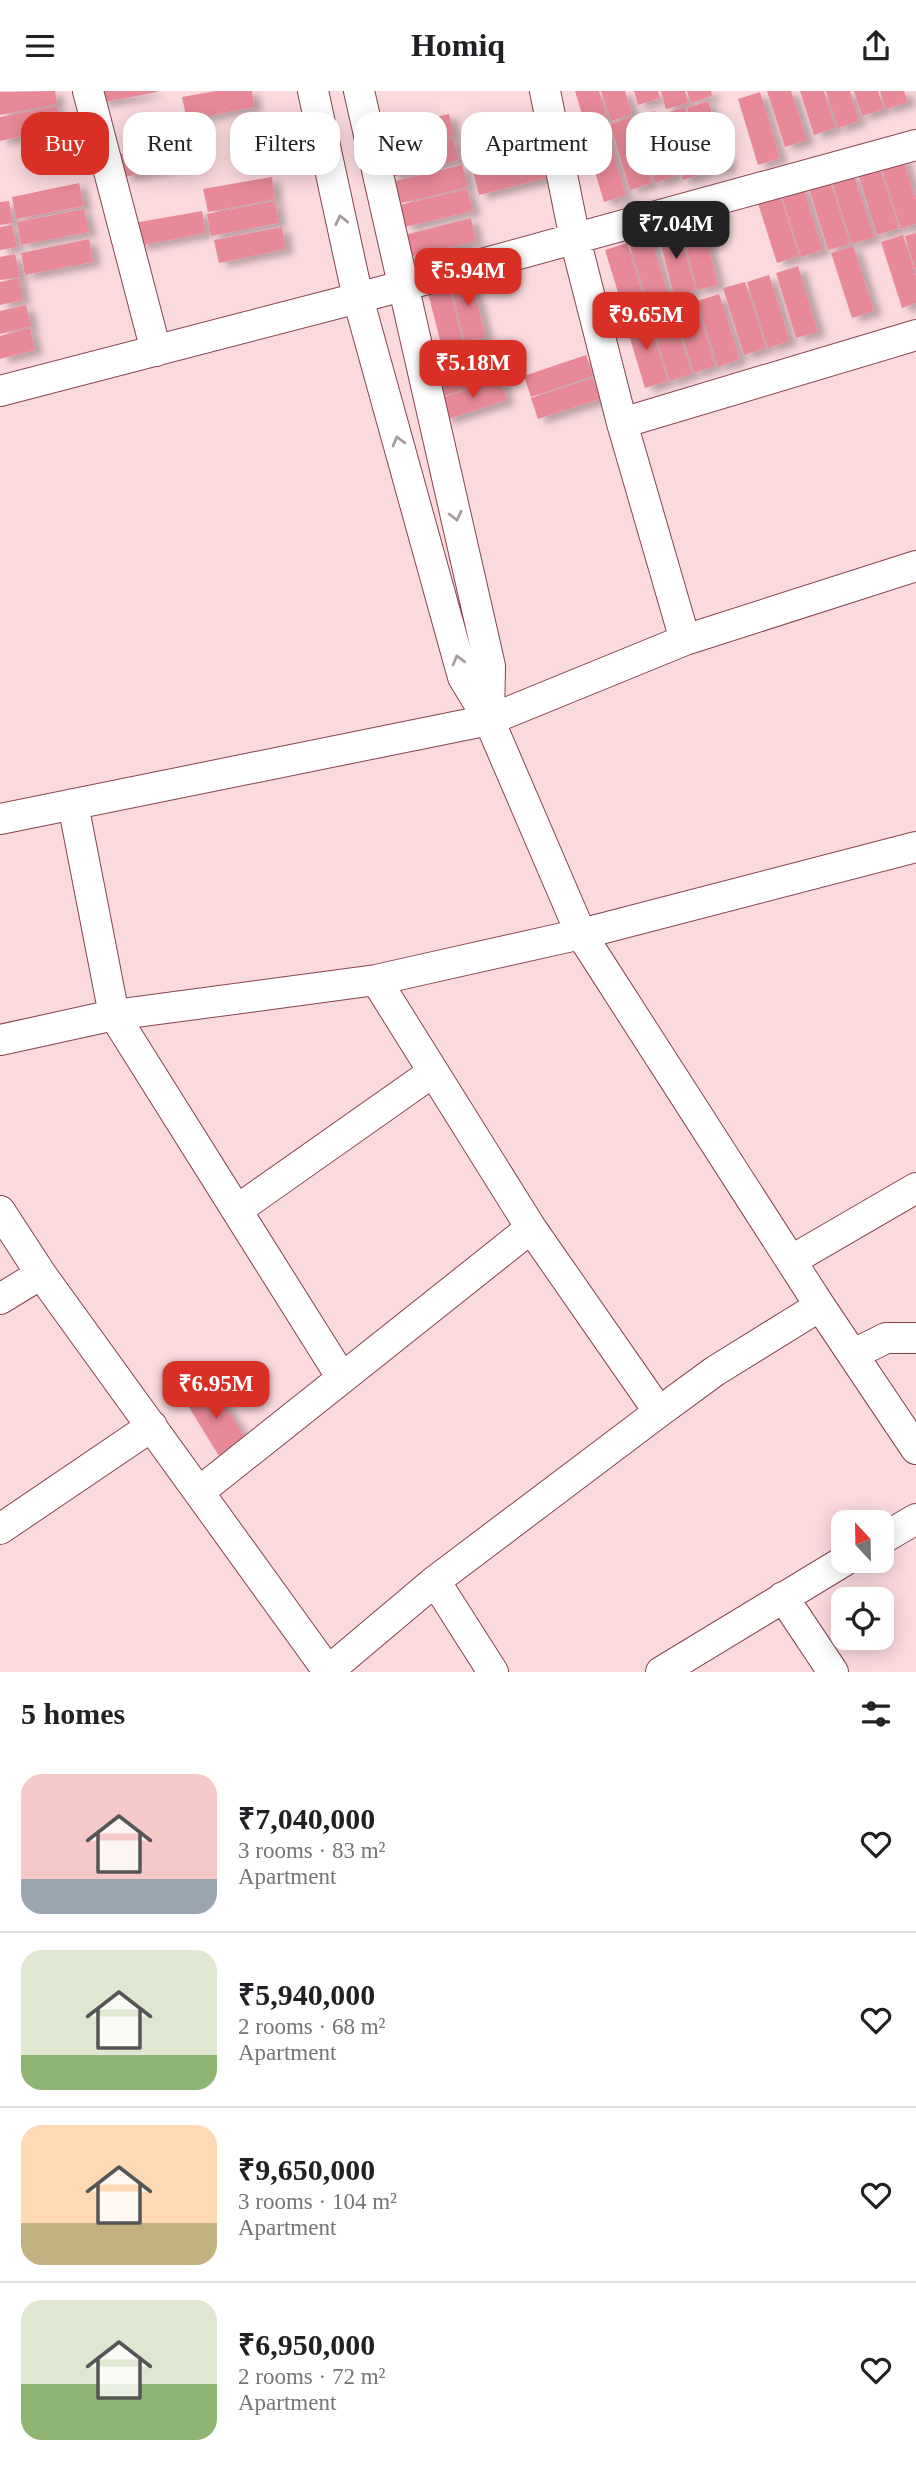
<!DOCTYPE html>
<meta charset="utf-8">
<style>
:root{--surface:#fff;--page:#f2f2f2;--text:#202124;--muted:#757577;--line:#e0e0e0;--accent:#d93025}
body{margin:0;font-family:"Times New Roman",serif;background:var(--page);color:var(--text);height:100vh;display:flex;flex-direction:column;font-size:26px;white-space:nowrap}
*{box-sizing:border-box;margin:0}
p{font-size:23px;color:var(--muted)}
.icon{flex:none;width:38px;height:38px;fill:none;stroke:currentColor;stroke-width:2;stroke-linecap:round;stroke-linejoin:round}
.map{position:relative;height:1581px;overflow:hidden}
.sheet{display:flex;flex-direction:column;background:var(--surface);flex:1}
.sheet>*{flex:none}
.hud{position:absolute;left:21px;top:21px;width:875px;height:63px;display:flex;gap:14px}
.needle{width:46px;rotate:338deg}
.tools{position:absolute;left:831px;top:1419px;display:grid;gap:14px}
.tools a{display:grid;place-items:center;width:63px;height:63px;border-radius:14px;background:var(--surface);box-shadow:0 4px 18px #0003;font-size:35px}
.price{position:absolute;translate:-50% -60px;padding:0 16px;border-radius:14px;background:var(--accent);color:#fff;font-size:23px;line-height:46px;filter:drop-shadow(0 2px 4px #0008)}
.price::after{content:'';position:absolute;left:50%;top:42px;width:21px;height:16px;margin-left:-10px;background:inherit;clip-path:polygon(0 0,100% 0,50% 100%)}
.price.active{background:#222;color:#fff}
ul{padding:0;list-style:none}
li{display:flex;align-items:center;gap:21px;height:175px;padding:0 21px}
li+li{border-top:2px solid var(--line)}
li span{display:grid;place-items:center;flex:none;width:196px;height:140px;border-radius:21px;color:#555}
li>.icon{margin-inline-start:auto}
span .icon{width:84px;height:84px;fill:#fffc;stroke-width:1}
li b{font-size:30px}
h2{display:flex;justify-content:space-between;align-items:center;height:84px;padding:0 21px;font-size:30px}
.pill{padding:0 24px;border-radius:21px;background:var(--surface);box-shadow:0 4px 18px #0003;font-size:24px;line-height:63px}
.pill.active{background:var(--accent);color:#fff}
header{display:flex;justify-content:space-between;align-items:center;height:91px;padding:0 21px;background:var(--surface);font-size:32px;font-weight:800}
.map>svg:first-child{display:block}
.building{fill:#e88997;filter:url(#shadow)}
.lines{fill:none;stroke-linecap:round;stroke-linejoin:round}
.minor-casing{stroke:#86434f;stroke-width:32}
.minor{stroke:#fff;stroke-width:30}
.oneway{stroke:#a69b9d}
</style>
<header><svg class="icon" aria-label="menu" viewBox="0 0 24 24"><path d="M4 6h16M4 12h16M4 18h16"/></svg>Homiq<svg class="icon" aria-label="share" viewBox="0 0 24 24"><path d="M12 15V3M7 8l5-5 5 5M5 13v7h14v-7"/></svg></header>
<div class="map">
<svg width="916" height="1581" viewBox="0 0 916 1581">
<defs>
<filter id="shadow"><feDropShadow dx="8" dy="4.5" stdDeviation="3.5" flood-color="#0004"/></filter>
</defs>
<rect width="100%" height="100%" fill="#fbdade"/>
<path class="building" d="M55,0l2,13 -57,11v-23z
M99,0h58v1l-56,11z
M216,0h36l2,16 -67,13 -5,-23z
M575,0h24l9,30 -22,6z
M601,0h24l7,23 -21,7z
M634,0h24l2,7 -22,7z
M661,0h24l3,12 -22,6z
M687,0h24l1,5 -21,7z
M767,0h24l16,49 -22,7z
M800,0h24l11,37 -21,7z
M826,0h24l9,30 -21,7z
M854,0h24l6,18 -22,7z
M880,0h24l4,11 -22,7z
M760,1l20,66 -22,7 -20,-66z
M708,10l21,66 -22,6 -20,-65z
M57,15l4,22 -61,13v-24z
M685,16l20,66 -22,7 -20,-66z
M655,20l21,65 -21,7 -21,-66z
M449,23l5,22 -67,16 -5,-22z
M632,26l20,66 -22,7 -20,-66z
M606,38l20,66 -22,7 -20,-66z
M453,47l6,22 -67,17 -6,-22z
M188,50l4,23 -68,13 -4,-23z
M540,65l6,22 -67,17 -6,-23z
M902,65l14,44v24l-15,5 -21,-66z
M878,72l21,65 -22,7 -20,-65z
M462,74l6,22 -67,16 -6,-22z
M853,81l21,65 -22,7 -21,-65z
M272,86l3,22 -67,13 -5,-23z
M829,87l21,66 -22,6 -20,-65z
M79,92l5,23 -68,13 -4,-22z
M802,93l21,66 -22,7 -21,-66z
M467,98l6,22 -68,16 -5,-22z
M779,100l20,65 -22,7 -21,-66z
M9,110l4,22 -13,2v-23z
M275,110l4,22 -68,13 -4,-22z
M84,118l5,23 -68,13 -4,-23z
M202,120l4,22 -68,13 -4,-23z
M471,127l5,23 -67,16 -5,-22z
M702,131l16,63 -21,5 -16,-62z
M12,134l5,22 -17,3v-23z
M282,136l4,22 -67,14 -5,-23z
M679,136l16,63 -21,6 -16,-63z
M916,142v35l-1,1 -10,-33z
M903,144l13,41v27l-14,5 -21,-66z
M650,145l21,66 -21,7 -21,-66z
M89,148l4,23 -68,13 -4,-22z
M627,152l20,65 -22,7 -20,-65z
M853,155l21,65 -22,7 -21,-65z
M15,163l5,23 -20,3v-23z
M798,175l20,66 -22,6 -20,-65z
M470,183l16,63 -21,5 -16,-63z
M769,184l21,66 -22,7 -21,-66z
M19,187l4,22 -23,5v-23z
M447,188l16,63 -21,6 -16,-63z
M745,191l21,66 -22,7 -21,-67z
M719,203l21,65 -22,8 -21,-66z
M695,209l20,66 -21,7 -21,-66z
M26,214l5,21 -31,8v-23z
M671,218l21,65 -22,7 -21,-65z
M647,224l21,66 -23,7 -20,-66z
M30,237l5,22 -35,9v-23z
M586,264l7,21 -62,21 -7,-21z
M494,266l6,21 -62,20 -7,-21z
M593,287l7,21 -62,20 -7,-21z
M500,288l7,21 -62,20 -6,-21z
M211,1291l38,62 -27,17 -38,-62z"/>
<g class="lines">
<g class="minor-casing">
<path id="minor" d="M88,0l68,260
M313,0l45,207 105,379 26,43 92,214 239,372 96,143
M359,0l131,575 -1,54
M545,0l30,148 47,184 63,217
M0,300l358,-93 558,-153
M622,332l294,-88
M73,713l41,211 228,363
M0,728l489,-99 196,-80 231,-74
M0,949l114,-25 262,-35 205,-46 335,-87
M237,1119l196,-138
M0,1120l41,63 -41,25
M531,1137l128,184
M792,1169l124,-72
M41,1183l287,397
M854,1263l32,-16h30
M199,1401l332,-264 -155,-248
M0,1438l152,-103
M882,1448l34,-20
M435,1490l58,91
M783,1506l50,75
M327,1581l108,-91 224,-169 56,-41 105,-65
M661,1581l183,-111"/>
</g>
<use href="#minor" class="minor"/>
</g>
<defs><path id="oneway-chevron" d="M-2-3.5L2.5 0L-2 3.5" fill="none" stroke-width="1.6" stroke-linecap="round" stroke-linejoin="round" transform="scale(1.75)"/></defs>
<g class="oneway">
<use href="#oneway-chevron" transform="translate(341 129) rotate(-102)"/>
<use href="#oneway-chevron" transform="translate(398 350) rotate(-105)"/>
<use href="#oneway-chevron" transform="translate(456 425) rotate(77)"/>
<use href="#oneway-chevron" transform="translate(458 569) rotate(-105)"/>
</g>
</svg>
<div class="tools">
<a><svg class="needle" viewBox="-14 -14 28 28"><path d="M0-13l5 13h-10z" fill="#e53935"/><path d="M0 13l5-13h-10z" fill="#757577"/></svg></a>
<a><svg class="icon" aria-label="locate" viewBox="0 0 24 24"><circle cx="12" cy="12" r="6"/><path d="M12 2v4M12 18v4M2 12h4M18 12h4"/></svg></a>
</div>
<b class="price active" style="left:676px;top:170px">₹7.04M</b>
<b class="price" style="left:468px;top:217px">₹5.94M</b>
<b class="price" style="left:646px;top:261px">₹9.65M</b>
<b class="price" style="left:473px;top:309px">₹5.18M</b>
<b class="price" style="left:216px;top:1330px">₹6.95M</b>
<div class="hud">
<a class="pill active">Buy</a>
<a class="pill">Rent</a>
<a class="pill">Filters</a>
<a class="pill">New</a>
<a class="pill">Apartment</a>
<a class="pill">House</a>
</div>
</div>
<section class="sheet">
<h2>5 homes<svg class="icon" aria-label="filters" viewBox="0 0 24 24"><path d="M4 7h16M4 17h16"/><circle cx="9" cy="7" r="2"/><circle cx="15" cy="17" r="2"/></svg></h2>
<ul>
<li><span style="background:linear-gradient(#f6c9c9 75%,#9aa5b1 0)"><svg class="icon" aria-label="home" viewBox="0 0 24 24"><path d="M3 11l9-7 9 7M6 9v11h12V9"/></svg></span><div><b>₹7,040,000</b><p>3 rooms · 83 m²</p><p>Apartment</p></div><svg class="icon" aria-label="heart" viewBox="0 0 24 24"><path d="M12 20l-8-8c-3-5 5-10 8-4 3-6 11-1 8 4z"/></svg></li>
<li><span style="background:linear-gradient(#dfe7d0 75%,#8fb573 0)"><svg class="icon" aria-label="home" viewBox="0 0 24 24"><path d="M3 11l9-7 9 7M6 9v11h12V9"/></svg></span><div><b>₹5,940,000</b><p>2 rooms · 68 m²</p><p>Apartment</p></div><svg class="icon" aria-label="heart" viewBox="0 0 24 24"><path d="M12 20l-8-8c-3-5 5-10 8-4 3-6 11-1 8 4z"/></svg></li>
<li><span style="background:linear-gradient(#ffd9b3 70%,#c2b280 0)"><svg class="icon" aria-label="home" viewBox="0 0 24 24"><path d="M3 11l9-7 9 7M6 9v11h12V9"/></svg></span><div><b>₹9,650,000</b><p>3 rooms · 104 m²</p><p>Apartment</p></div><svg class="icon" aria-label="heart" viewBox="0 0 24 24"><path d="M12 20l-8-8c-3-5 5-10 8-4 3-6 11-1 8 4z"/></svg></li>
<li><span style="background:linear-gradient(#dfe7d0 60%,#8fb573 0)"><svg class="icon" aria-label="home" viewBox="0 0 24 24"><path d="M3 11l9-7 9 7M6 9v11h12V9"/></svg></span><div><b>₹6,950,000</b><p>2 rooms · 72 m²</p><p>Apartment</p></div><svg class="icon" aria-label="heart" viewBox="0 0 24 24"><path d="M12 20l-8-8c-3-5 5-10 8-4 3-6 11-1 8 4z"/></svg></li>
</ul>
</section>
